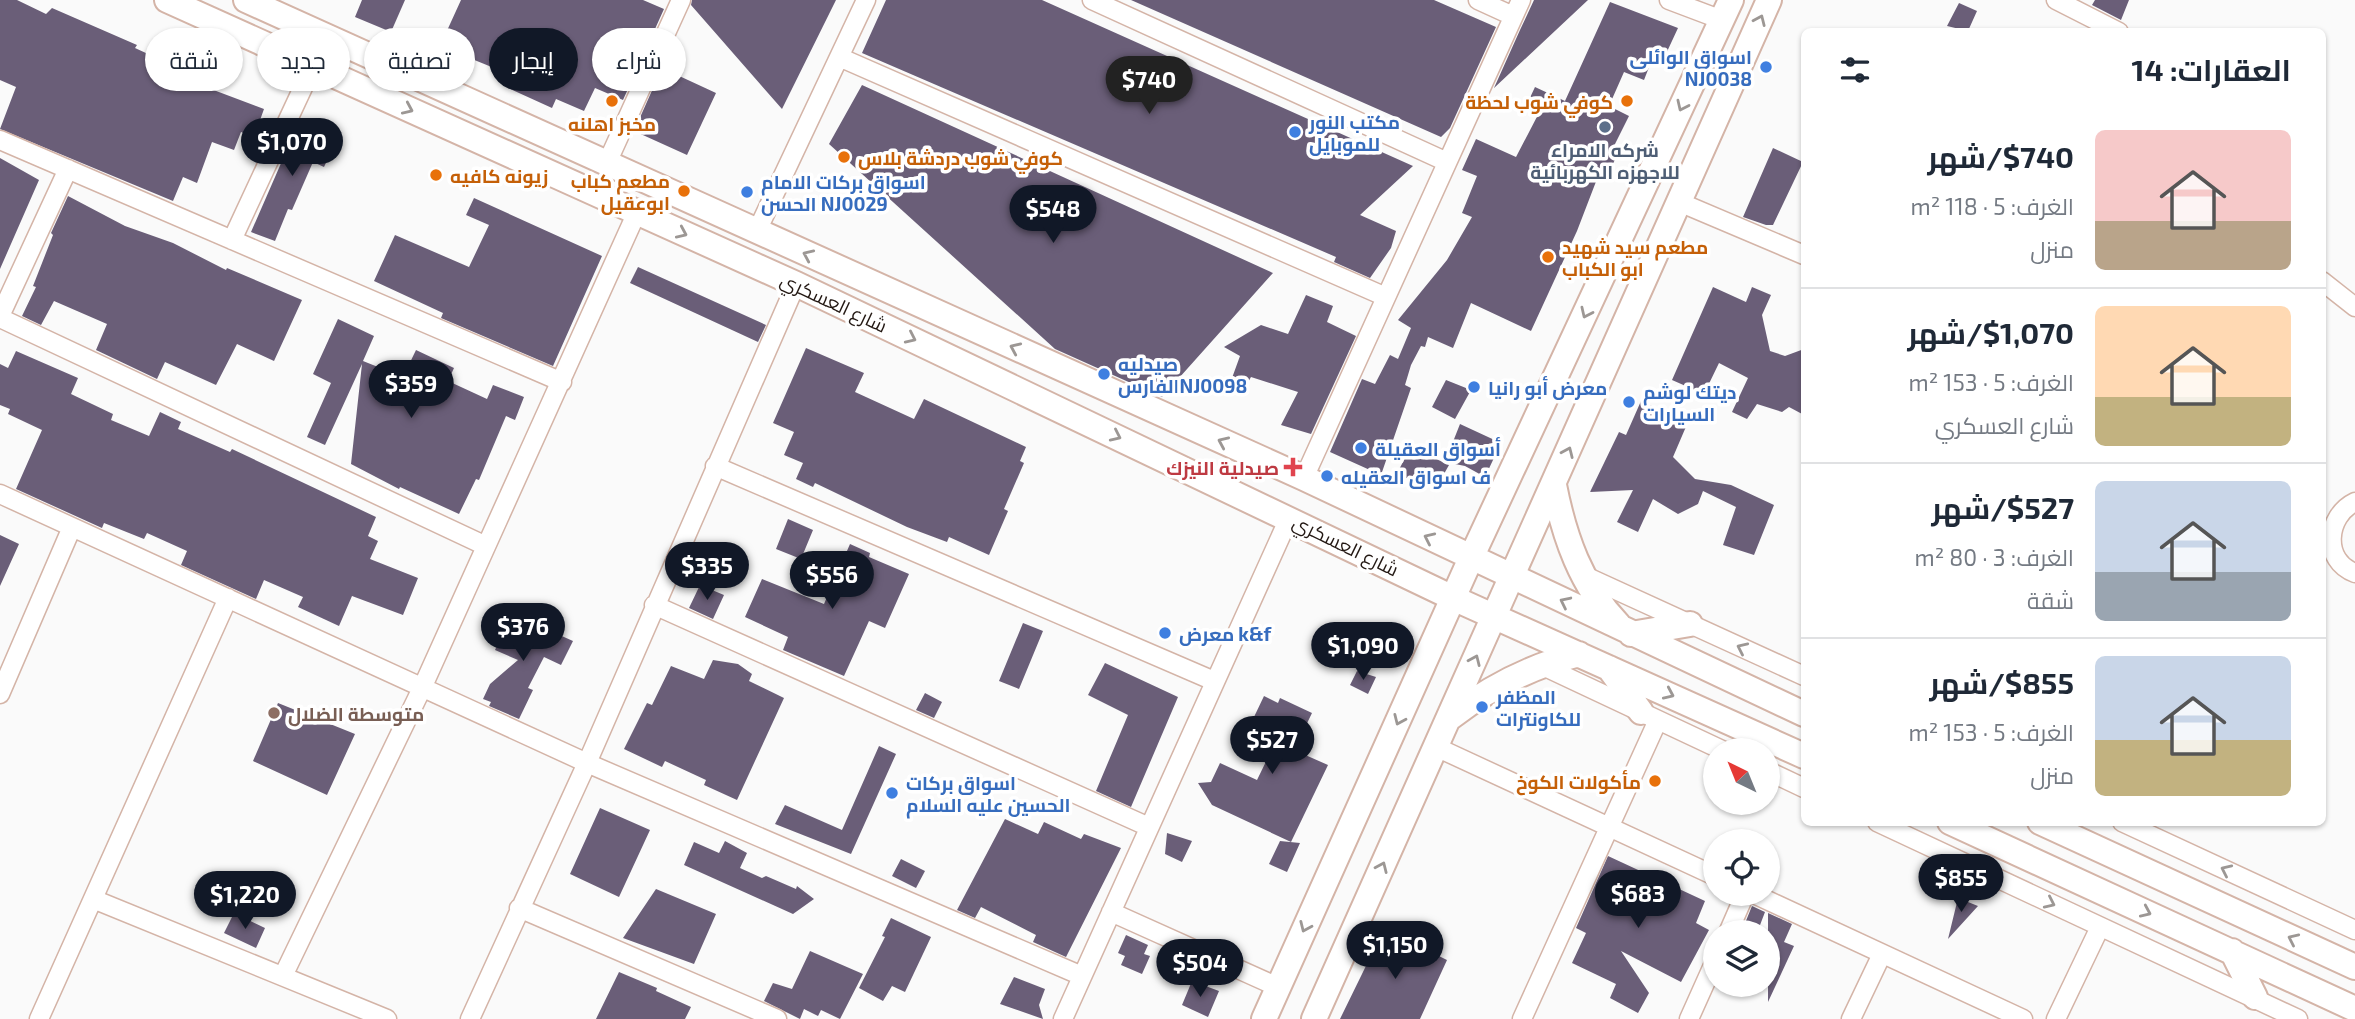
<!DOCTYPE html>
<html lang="ar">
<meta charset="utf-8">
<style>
:root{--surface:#fff;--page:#f2f2f3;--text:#1f2937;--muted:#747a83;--line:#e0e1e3;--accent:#111827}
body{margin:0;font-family:"Exo 2",Cairo,sans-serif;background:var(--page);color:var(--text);direction:rtl;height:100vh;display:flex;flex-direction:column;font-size:26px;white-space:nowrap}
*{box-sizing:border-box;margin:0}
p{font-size:23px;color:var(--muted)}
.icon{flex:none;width:38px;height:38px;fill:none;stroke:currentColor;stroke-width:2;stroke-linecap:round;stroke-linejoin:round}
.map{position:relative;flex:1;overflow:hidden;direction:ltr}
.sheet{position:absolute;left:1801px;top:28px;width:525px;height:798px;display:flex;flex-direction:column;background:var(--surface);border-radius:10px;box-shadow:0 2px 5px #0004;direction:rtl}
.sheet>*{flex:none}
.banner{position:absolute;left:21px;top:28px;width:665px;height:63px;direction:rtl;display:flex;gap:14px}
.needle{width:46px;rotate:317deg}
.fabs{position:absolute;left:1703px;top:738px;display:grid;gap:14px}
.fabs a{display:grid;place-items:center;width:77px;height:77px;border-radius:50%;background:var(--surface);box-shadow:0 2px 5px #0004;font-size:35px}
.price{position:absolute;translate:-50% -60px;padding:0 16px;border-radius:24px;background:var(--accent);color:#fff;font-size:23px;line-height:46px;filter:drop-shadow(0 2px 4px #0008)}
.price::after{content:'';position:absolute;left:50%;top:42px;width:21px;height:16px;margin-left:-10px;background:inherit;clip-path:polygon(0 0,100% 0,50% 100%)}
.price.on{background:#222;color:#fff}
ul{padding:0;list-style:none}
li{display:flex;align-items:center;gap:21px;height:175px;padding:0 35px}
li+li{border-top:2px solid var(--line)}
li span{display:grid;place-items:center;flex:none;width:196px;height:140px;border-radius:10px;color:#555}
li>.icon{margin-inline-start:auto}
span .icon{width:84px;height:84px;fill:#fffc;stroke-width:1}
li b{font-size:30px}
h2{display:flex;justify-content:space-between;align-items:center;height:84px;padding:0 35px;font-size:30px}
.pill{padding:0 24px;border-radius:32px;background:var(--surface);box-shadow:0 2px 5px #0004;font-size:24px;line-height:63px}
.pill.on{background:var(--accent);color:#fff}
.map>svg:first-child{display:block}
.building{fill:#6a5e78}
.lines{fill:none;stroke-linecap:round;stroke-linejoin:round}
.street-casing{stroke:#d4b4a7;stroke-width:21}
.secondary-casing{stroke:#d4b4a7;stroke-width:28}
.street{stroke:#fff;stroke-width:18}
.secondary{stroke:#fff;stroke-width:24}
.oneway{stroke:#9c9794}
.shop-dot{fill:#3f7fe0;stroke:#fff;stroke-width:2.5}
.food-dot{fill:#e8710a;stroke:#fff;stroke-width:2.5}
.service-dot{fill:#5c6f8a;stroke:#fff;stroke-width:2.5}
.health-dot{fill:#e0444e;stroke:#fff;stroke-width:2.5}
.education-dot{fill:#8d6e63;stroke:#fff;stroke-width:2.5}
.labels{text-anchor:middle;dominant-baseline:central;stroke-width:7;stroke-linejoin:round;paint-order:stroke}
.shop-label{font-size:19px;font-weight:bold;fill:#366cbe;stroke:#fff;text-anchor:start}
.food-label{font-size:19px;font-weight:bold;fill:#c56008;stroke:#fff;text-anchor:end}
.service-label{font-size:19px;font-weight:bold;fill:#4e5e75;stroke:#fff}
.street-label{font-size:19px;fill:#221712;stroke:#fff}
.health-label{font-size:19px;font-weight:bold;fill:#be3a42;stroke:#fff;text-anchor:end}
.education-label{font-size:19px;font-weight:bold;fill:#785e54;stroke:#fff;text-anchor:start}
</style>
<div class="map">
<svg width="2355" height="1019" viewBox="0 0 2355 1019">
<rect width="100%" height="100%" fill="#fafafa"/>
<path class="building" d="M0,0h17l29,14 6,-6 85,37 -2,3 63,29 -3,6 69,26 -10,28 -13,-5 -7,18 -22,-8 -15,41 -14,-6 -10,24 -173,-72 16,-42 -16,-7z
M362,0h43l-14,32 -36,-15z
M461,0h182l21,9 -41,91 -28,-12 -11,23 -28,-12 -4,9 -44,-20 4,-7 -15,-7 2,-4 -59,-24z
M692,0h144l-54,109 -91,-104z
M886,0h156l371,166 -53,49 36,16 -5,17 -21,30 -36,-16 2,-5 -474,-204z
M1131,0h303l62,27 -46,101 -9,9z
M1534,0h54l-94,88 26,-58z
M2095,0h34l-8,20 -29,-15z
M1610,2l68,26 -13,28 -12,1 -9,23 -20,-8 -15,34 20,10 -16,32 6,3 -9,19 -8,-4 -25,65 -46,100 -60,-28 -18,45 -25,-11 -3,10 -4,-1 -10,19 -6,20 6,3 -30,87 -51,-23 32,-73 13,5 15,-29 8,4 13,-31 -13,-8 49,-60 25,-43 -10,-4 15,-37 -15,-6 14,-31 40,18 25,-48 -13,-7 7,-15 30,14z
M1959,3l18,8 -9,20 -21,-5z
M662,68l54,25 -29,62 -53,-24z
M862,85l411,188 -111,124 -107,-48 -226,-205z
M299,122l38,17 -13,28 -11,-5 -21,48 -4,-1 -13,32 -24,-9z
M1773,148l30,14 -30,63h-7l-23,-8z
M0,158l39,22 -39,89z
M68,196l57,30 48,17 53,27 1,-2 75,32 -28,61 -37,-17 -21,41 -51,-23 -8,17 -61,-29 11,-26 -53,-23 -13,24 -19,-9 14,-29 -3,-1 20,-51 -2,-2z
M474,198l128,58 -49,110 -112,-48 2,-5 -69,-32 21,-46 74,32 20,-42 -23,-10z
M638,267l128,58 -8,17 -128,-59z
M1713,287l33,15 6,-15 19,8 -9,20 8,36 15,5 19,-7v66l-15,-8 -7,5 -25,-8 -10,15 -15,-7 16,-34 -29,-15 -15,31 -32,-14z
M1306,295l27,11 -6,16 29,14 -45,98 -30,-9 17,-33 -47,-15 -4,7 -15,-6 8,-22 -16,-9 37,-22 27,9z
M338,319l36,17 -11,25 40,16 13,-27 38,18 -6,13 39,18 6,-14 31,12 -9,23 -9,-4 -27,64 -3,-1 -17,35 -59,-27 -1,2 -48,-25 11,-100 -37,81 -18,-8 24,-54 -18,-9z
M806,348l58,25 -9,19 59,27 10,-20 102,48 -6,14 4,2 -20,46 4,2 -19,44 -40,-18 -2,5 -40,-15 -92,-44 -2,4 -17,-8 7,-16 -19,-8 10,-23 -21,-9z
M16,351l62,27 -7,16 42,20 -2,6 38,16 11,-24 21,10 -3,7 52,23 2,-3 144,68 -8,19 10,5 -8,18 48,19 -15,37 -51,-19 -13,30 -41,-19 5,-10 -39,-17 -8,19 -75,-34 6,-14 -40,-18 -3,6 -40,-16 -2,5 -86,-39 26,-59 -34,-16 2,-5 -10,-4v-41l8,4z
M1446,380l25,10 -16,29 -23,-12z
M1641,401l47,21 -15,35 22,22 36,6 43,20 -20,50 -31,-10 13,-38 -33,-16 -5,13 -20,10 -25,-15 -15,33 -21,-10 16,-32 -43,2 29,-60 7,3z
M1460,424l41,19 -16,34 -20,-11 -20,-4z
M1411,447l38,18 -9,16 -45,-4z
M788,519l25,11 -12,29 -25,-10z
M0,535l19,9 -19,42z
M850,544l20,9 -1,4 40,17 -24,54 -16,-7 -25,55 -61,-26 5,-13 -43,-20 17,-38 62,25z
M700,585l24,10 -11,24 -24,-11z
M512,614l61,27 -12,24 -17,-8 -16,31 5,2 -14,29 -30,-13 2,-4 -8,-3 7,-15 28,-24 -23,-10z
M1023,623l20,8 -24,58 -20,-8z
M713,660l25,4 14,10 -3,7 35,17 -47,102 -33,-15 2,-5 -41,-19 -3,6 -38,-18 23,-46 5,2 19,-39 33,13z
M1105,663l73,34 -47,110 -35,-16 32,-76 -40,-20z
M1357,671l19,6 -8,17 -18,-9z
M925,693l17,9 -8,16 -18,-8z
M1264,696l14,7 2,-5 32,15 -18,37 34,15 -37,77 -79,-37 -14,-22 13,-1 9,-19 37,17 19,-39v-5l-14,-6 3,-8 -11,-5z
M278,703l77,31 -28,61 -74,-34z
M879,746l17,8 -45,100 -76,-30 10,-19 57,25z
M600,808l50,22 -31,67 -49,-23z
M1005,819l33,15 6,-12 37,17 3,-5 37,14 -55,109 -33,-15 3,-7 -55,-28 -6,11 -18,-8z
M1167,833l25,8 -10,21 -17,-8z
M725,841l22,12 -7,15 22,10 4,-2 30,13 1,-3 17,13 -21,15 -109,-49 10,-23 25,11z
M1280,841l20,2 -13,29 -18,-8z
M1608,856l97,45 -9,22 13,7 -28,52 -60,-31 28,42 -11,20 -28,-15 6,-14 -44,-21 14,-30 -10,-5z
M901,859l24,12 -9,17 -24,-12z
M656,889l60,25 -22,50 -71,-26z
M1958,898l20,8 -30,33z
M1752,906l13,6 -8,21h-16z
M234,913l31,15 -9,20 -32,-15z
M1768,913l24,11 -8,18 10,4 -26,56z
M891,918l40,19 -26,55 -13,-6 -9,15 -24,-13 26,-51 -3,-1z
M1384,929l63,31 -27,59h-80z
M1126,935l22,10 -4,9 6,2 -8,18 -21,-9 4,-9 -7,-3z
M810,951l53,23 -23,45 -19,-9 -3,6 -14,-7 -4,10 -36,-18 9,-18 19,6z
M619,972l38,16 -1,3 35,16 -6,12h-89z
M1014,977l31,12 -6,16 4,14 -43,-15z
M1192,981l27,10 -11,26 -26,-12z"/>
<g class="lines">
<g class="street-casing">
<path id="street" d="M1092,0l355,162
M1478,0l35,16
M1669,0l53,20
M2056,0l63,32
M839,57l547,240
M0,140l562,242
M607,163l74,-163
M1679,202l125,53
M757,231l109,-231
M232,240l81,-174
M2322,281l33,26
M0,316l68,-147
M0,318l486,228
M715,466l499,215
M1304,478l217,-478
M0,494l587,269 495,213
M2355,502c-29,14 -33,59 0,71
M1583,575l221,101
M654,605l495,222
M1541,665l183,86
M0,694l72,-167
M1436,747l279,129
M1768,771l36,17
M1877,822l421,197
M2122,822l233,108
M1754,894l269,125
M93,899l294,120
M519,908l258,111
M1111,912l167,75
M1728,933l17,-39
M283,976l140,-290 214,-474
M39,1019l189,-421
M470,1019l117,-256 209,-479
M1063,1019l226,-501
M1522,1019l136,-299
M1689,1019l26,-58
M1851,1019l31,-65
M2056,1019l44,-92"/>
</g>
<g class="secondary-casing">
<path id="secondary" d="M167,0l629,284 657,314 351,158
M246,0l1058,478 500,236
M1554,485c10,51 27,101 64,139
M1631,634l59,-10
M1609,668l32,44
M1451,717c39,-30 80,-51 128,-63
M1950,822l405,187
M2040,822l315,145
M2232,951l23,46
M1264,1019l207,-461 260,-558
M1314,1019l455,-1019"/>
</g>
<use href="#street" class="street"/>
<use href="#secondary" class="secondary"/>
</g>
<defs><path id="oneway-chevron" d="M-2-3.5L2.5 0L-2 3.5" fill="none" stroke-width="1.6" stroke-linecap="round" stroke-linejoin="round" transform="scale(1.75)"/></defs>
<g class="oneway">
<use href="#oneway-chevron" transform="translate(1760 20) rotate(-66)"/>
<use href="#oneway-chevron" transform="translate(1682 106) rotate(115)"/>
<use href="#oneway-chevron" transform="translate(408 109) rotate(24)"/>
<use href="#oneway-chevron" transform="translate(682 233) rotate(24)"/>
<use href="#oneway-chevron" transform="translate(808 255) rotate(-156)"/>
<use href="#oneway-chevron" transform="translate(1586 313) rotate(115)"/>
<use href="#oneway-chevron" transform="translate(911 338) rotate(25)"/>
<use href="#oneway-chevron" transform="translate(1015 348) rotate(-156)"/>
<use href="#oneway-chevron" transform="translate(1116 436) rotate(25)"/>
<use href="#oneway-chevron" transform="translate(1223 442) rotate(-156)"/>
<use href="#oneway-chevron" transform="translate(1568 452) rotate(-66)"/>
<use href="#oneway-chevron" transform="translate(1429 538) rotate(-155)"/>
<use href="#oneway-chevron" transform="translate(1565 602) rotate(-154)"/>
<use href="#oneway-chevron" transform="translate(1742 648) rotate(-155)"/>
<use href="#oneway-chevron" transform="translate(1475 660) rotate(-66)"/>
<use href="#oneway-chevron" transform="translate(1669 694) rotate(24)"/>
<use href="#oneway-chevron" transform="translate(1399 720) rotate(114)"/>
<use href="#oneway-chevron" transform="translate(1382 867) rotate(-66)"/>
<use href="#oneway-chevron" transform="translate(2226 870) rotate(-155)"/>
<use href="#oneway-chevron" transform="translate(2050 903) rotate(25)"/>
<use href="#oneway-chevron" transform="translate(2146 912) rotate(24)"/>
<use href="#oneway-chevron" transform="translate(1305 927) rotate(114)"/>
<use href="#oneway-chevron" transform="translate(2293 939) rotate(-155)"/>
</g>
<g class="shop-dot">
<circle cx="1766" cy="67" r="7"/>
<circle cx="1295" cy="132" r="7"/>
<circle cx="747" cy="192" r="7"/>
<circle cx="1104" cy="374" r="7"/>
<circle cx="1474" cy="387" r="7"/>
<circle cx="1629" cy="402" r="7"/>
<circle cx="1361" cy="448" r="7"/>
<circle cx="1327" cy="476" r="7"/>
<circle cx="1165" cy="633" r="7"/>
<circle cx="1482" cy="707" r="7"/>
<circle cx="892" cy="793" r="7"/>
</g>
<g class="food-dot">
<circle cx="612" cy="101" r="7"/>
<circle cx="1627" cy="101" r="7"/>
<circle cx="844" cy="157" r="7"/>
<circle cx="436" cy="175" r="7"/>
<circle cx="684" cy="191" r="7"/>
<circle cx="1548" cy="257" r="7"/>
<circle cx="1655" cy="781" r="7"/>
</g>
<circle class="service-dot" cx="1605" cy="127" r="7"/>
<path class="health-dot" d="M1289.5 456.5h7v7h7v7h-7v7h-7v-7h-7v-7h7z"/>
<circle class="education-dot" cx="274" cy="713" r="7"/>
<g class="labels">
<g class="shop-label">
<text x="1752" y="56" text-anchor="end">اسواق الوائلی<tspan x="1752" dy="22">NJ0038</tspan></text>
<text x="1309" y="121">مكتب النور<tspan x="1309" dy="22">للموبايل</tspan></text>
<text x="761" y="181">اسواق بركات الامام<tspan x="761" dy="22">الحسن NJ0029</tspan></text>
<text x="1118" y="363">صيدليه<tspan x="1118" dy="22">الفارسNJ0098</tspan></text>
<text x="1488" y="387">معرض أبو رانيا</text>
<text x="1643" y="391">ديتك لوشم<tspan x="1643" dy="22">السيارات</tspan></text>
<text x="1375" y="448">أسواق العقيلة</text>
<text x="1341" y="476">ف اسواق العقيله</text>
<text x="1179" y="633">معرض k&amp;f</text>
<text x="1496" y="696">المظفر<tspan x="1496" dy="22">للكاونترات</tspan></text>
<text x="906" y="782">اسواق بركات<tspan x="906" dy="22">الحسين عليه السلام</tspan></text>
</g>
<g class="food-label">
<text x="1613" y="101">كوفي شوب لحظة</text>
<text x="612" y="123" text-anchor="middle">مخبز اهلنه</text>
<text x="858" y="157" text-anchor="start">كوفي شوب دردشة بلاس</text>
<text x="450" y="175" text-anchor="start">زيونه كافيه</text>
<text x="670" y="180">مطعم كباب<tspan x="670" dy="22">ابوعقيل</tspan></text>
<text x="1562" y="246" text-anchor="start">مطعم سيد شهيد<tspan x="1562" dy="22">ابو الكباب</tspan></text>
<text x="1641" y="781">مأكولات الكوخ</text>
</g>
<g class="service-label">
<text x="1605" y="149">شركه الامراء<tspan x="1605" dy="22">للاجهزه الكهربائية</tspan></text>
</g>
<g class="street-label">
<text transform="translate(834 302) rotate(25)">شارع العسكري</text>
<text transform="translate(1346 545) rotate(26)">شارع العسكري</text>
</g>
<g class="health-label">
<text x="1279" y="467">صيدلية النيزك</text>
</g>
<g class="education-label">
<text x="288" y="713">متوسطة الضلال</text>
</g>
</g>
</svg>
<div class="fabs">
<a><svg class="needle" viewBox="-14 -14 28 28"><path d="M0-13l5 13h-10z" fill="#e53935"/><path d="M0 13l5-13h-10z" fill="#747a83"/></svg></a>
<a><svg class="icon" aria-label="locate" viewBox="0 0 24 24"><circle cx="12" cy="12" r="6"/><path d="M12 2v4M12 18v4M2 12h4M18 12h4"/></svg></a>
<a><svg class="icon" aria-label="layers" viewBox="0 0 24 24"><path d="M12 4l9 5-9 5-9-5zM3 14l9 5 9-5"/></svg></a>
</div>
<b class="price on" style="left:1149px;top:116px">$740</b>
<b class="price" style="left:292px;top:178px">$1,070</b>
<b class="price" style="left:1053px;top:245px">$548</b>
<b class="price" style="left:411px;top:420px">$359</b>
<b class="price" style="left:707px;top:602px">$335</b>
<b class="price" style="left:832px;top:611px">$556</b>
<b class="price" style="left:523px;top:663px">$376</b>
<b class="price" style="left:1363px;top:682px">$1,090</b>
<b class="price" style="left:1272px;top:776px">$527</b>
<b class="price" style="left:1961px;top:914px">$855</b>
<b class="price" style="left:1638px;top:930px">$683</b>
<b class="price" style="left:245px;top:931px">$1,220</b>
<b class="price" style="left:1395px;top:981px">$1,150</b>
<b class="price" style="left:1200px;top:999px">$504</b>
<div class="banner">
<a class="pill">شراء</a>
<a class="pill on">إيجار</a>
<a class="pill">تصفية</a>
<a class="pill">جديد</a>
<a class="pill">شقة</a>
</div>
<section class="sheet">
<h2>العقارات: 14<svg class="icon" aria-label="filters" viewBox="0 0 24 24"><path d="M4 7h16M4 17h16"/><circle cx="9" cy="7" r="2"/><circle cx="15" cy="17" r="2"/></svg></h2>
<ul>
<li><span style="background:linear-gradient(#f6c9c9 65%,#b9a48a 0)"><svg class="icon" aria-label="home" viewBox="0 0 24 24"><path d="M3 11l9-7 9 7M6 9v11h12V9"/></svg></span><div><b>$740/شهر</b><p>الغرف: 5 · 118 m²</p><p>منزل</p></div></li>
<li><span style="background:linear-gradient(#ffd9b3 65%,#c2b280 0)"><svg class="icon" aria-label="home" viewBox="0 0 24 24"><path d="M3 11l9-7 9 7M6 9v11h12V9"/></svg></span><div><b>$1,070/شهر</b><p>الغرف: 5 · 153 m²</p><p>شارع العسكري</p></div></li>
<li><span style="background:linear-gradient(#c9d6e8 65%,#9aa5b1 0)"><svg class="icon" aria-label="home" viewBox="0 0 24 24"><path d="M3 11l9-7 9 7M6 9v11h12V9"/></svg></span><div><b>$527/شهر</b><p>الغرف: 3 · 80 m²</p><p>شقة</p></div></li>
<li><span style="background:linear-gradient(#c9d6e8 60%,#c2b280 0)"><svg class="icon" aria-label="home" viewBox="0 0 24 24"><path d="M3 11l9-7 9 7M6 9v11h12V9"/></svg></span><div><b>$855/شهر</b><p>الغرف: 5 · 153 m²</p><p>منزل</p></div></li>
</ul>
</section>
</div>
